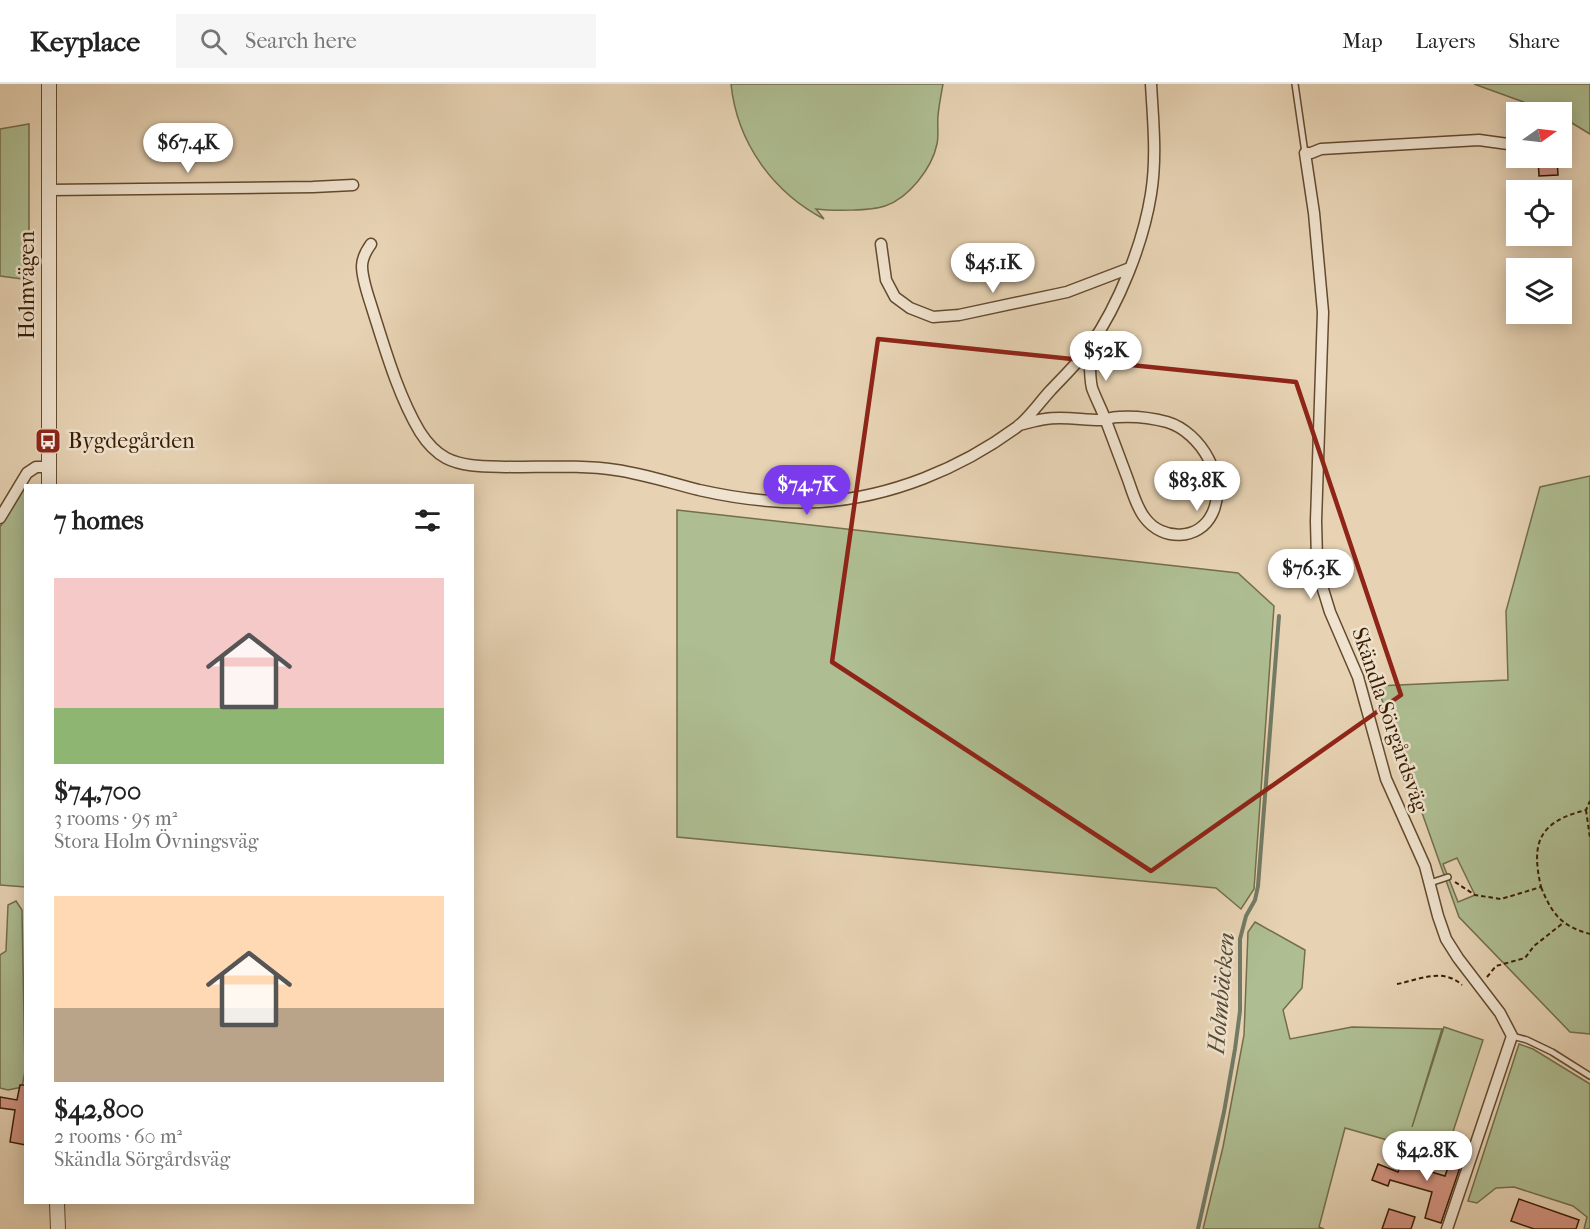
<!DOCTYPE html>
<meta charset="utf-8">
<style>
:root{--surface:#fff;--page:#f6f6f6;--text:#222;--muted:#767676;--line:#e0e0e0;--accent:#7c3aed}
body{margin:0;font-family:"IM FELL French Canon",serif;background:var(--page);color:var(--text);height:100vh;display:flex;flex-direction:column;font-size:22px;white-space:nowrap}
*{box-sizing:border-box;margin:0}
p{font-size:20px;color:var(--muted)}
.icon{flex:none;width:33px;height:33px;fill:none;stroke:currentColor;stroke-width:2;stroke-linecap:round;stroke-linejoin:round}
.map{position:relative;flex:1;overflow:hidden}
.panel{position:absolute;left:24px;top:400px;width:450px;height:720px;display:flex;flex-direction:column;background:var(--surface);border-radius:0px;box-shadow:0 3px 15px #0003}
.panel>*{flex:none}
.needle{width:39px;rotate:76deg}
.fabs{position:absolute;left:1506px;top:18px;display:grid;gap:12px}
.fabs a{display:grid;place-items:center;width:66px;height:66px;border-radius:0px;background:var(--surface);box-shadow:0 3px 15px #0003;font-size:30px}
.price{position:absolute;translate:-50% -51px;padding:0 14px;border-radius:21px;background:#fff;color:#222;font-size:20px;line-height:39px;filter:drop-shadow(0 2px 3px #0008)}
.price::after{content:'';position:absolute;left:50%;top:36px;width:18px;height:14px;margin-left:-9px;background:inherit;clip-path:polygon(0 0,100% 0,50% 100%)}
.price.current{background:var(--accent);color:#fff}
ul{padding:0;list-style:none}
li{display:grid;align-content:center;gap:12px;height:318px;padding:0 30px}
li span{display:grid;place-items:center;height:186px;border-radius:0px;color:#555}
li>.icon{margin-inline-start:auto}
span .icon{width:108px;height:108px;fill:#fffc;stroke-width:1}
li b{font-size:26px}
h2{display:flex;justify-content:space-between;align-items:center;height:72px;padding:0 30px;font-size:26px}
header{display:flex;align-items:center;gap:36px;box-sizing:border-box;height:84px;padding:0 30px;background:var(--surface);border-bottom:2px solid var(--line)}
header strong{font-size:28px}
nav{display:flex;gap:33px;margin-inline-start:auto;font-size:21px}
.search{width:420px;height:54px;background:var(--page);display:flex;align-items:center;gap:15px;box-sizing:border-box;padding:0 21px;border-radius:0px;color:var(--muted);font-size:22px}
.map>svg:first-child{display:block}
.green{fill:#aebe92;stroke:#746e4a;stroke-width:1.5;fill-rule:evenodd}
.lines{fill:none;stroke-linecap:round;stroke-linejoin:round}
.stream{stroke:#727b65;stroke-width:4}
.building{fill:#d59583;stroke:#391d02;stroke-width:1.5}
.service-casing{stroke:#644a2e;stroke-width:8}
.minor-casing{stroke:#644a2e;stroke-width:13}
.tertiary-casing{stroke:#644a2e;stroke-width:16}
.path{stroke:#391d02;stroke-width:2;stroke-dasharray:4.5 3;stroke-linecap:butt}
.service{stroke:#efe2ce;stroke-width:5}
.minor{stroke:#efe2ce;stroke-width:10}
.tertiary{stroke:#efe2ce;stroke-width:14}
.marked{fill:none;stroke:#8f2418;stroke-width:4.5;stroke-linejoin:round}
.labels{text-anchor:middle;dominant-baseline:central;stroke-width:5;stroke-linejoin:round;paint-order:stroke}
.street-label{font-size:22px;fill:#391d02;stroke:#efe2ce}
.poi-label{font-size:22px;fill:#391d02;stroke:#efe2ce;text-anchor:start}
.water-label{font-size:24px;font-style:italic;fill:#564c34;stroke:#efe2ce}
</style>
<header>
<strong>Keyplace</strong>
<div class="search"><svg class="icon" aria-label="search" viewBox="0 0 24 24"><circle cx="10" cy="10" r="6"/><path d="M15 15l6 6"/></svg>Search here</div>
<nav><a>Map</a><a>Layers</a><a>Share</a></nav>
</header>
<div class="map">
<svg width="1590" height="1145" viewBox="0 0 1590 1145">
<rect width="100%" height="100%" fill="#e7d3b4"/>
<filter id="stains"><feTurbulence type="fractalNoise" baseFrequency=".00333" numOctaves="4"/><feColorMatrix values="0 0 0 0 .2 0 0 0 0 .09 0 0 0 0 .02 0 0 0 .5 -.17"/></filter>
<radialGradient id="worn" r=".72"><stop offset=".6" stop-color="#630" stop-opacity="0"/><stop offset="1" stop-color="#630" stop-opacity=".3"/></radialGradient>
<path class="green" d="M731,0h212c-2,11 -4,21 -5,32 -1,9 1,19 -1,28 -5,24 -28,54 -52,62 -14,5 -53,5 -69,3l8,10c-51,-27 -87,-76 -93,-135z
M1474,0h116v50l-28,-17v-5h-11z
M29,40v156l-29,-4v-147z
M1590,392v558l-20,-2 -111,-115 -82,-231 131,-6 -2,-69 34,-124zM1457,774l18,37 -17,7 -15,-38z
M26,402l-1,401 -25,-2v-358z
M677,426l561,63 36,33 -20,283 -13,20 -25,-21 -539,-51z
M16,817l6,9 3,161 -3,16 -14,3 -8,-2v-133l6,-4 2,-46z
M1255,838l50,28 -3,38 -19,22 7,29 62,-12 90,2 -30,98 32,-100 39,13 -37,113 -38,-13 -3,5 -60,-17 -26,99 5,2h-121l20,-82 21,-112 4,-103z
M1519,960l14,5 57,35v145h-6l3,-12 -14,-11 -59,-19 -18,1 -19,15 -9,-2z"/>
<g class="lines">
<path class="stream" d="M1198,1145l26,-117 11,-63 5,-38v-72l6,-23 9,-16 3,-14 21,-270"/>
</g>
<path class="building" d="M1538,74h19l1,17 -19,1z
M20,1001h6v60l-16,-3 5,-32 -15,-2v-11l17,3z
M1456,1060l11,3 -26,76 -16,-5 7,-26 -42,-12 -2,6 -16,-6 6,-16 20,8 3,-9 44,13z
M1519,1115l60,21 -3,9h-42l-23,-8z
M1389,1125l26,8 -4,12h-29z"/>
<g class="lines">
<g class="service-casing">
<path id="service" d="M1295,0l10,69
M1430,799l18,-6
M1512,952l15,4 25,12 38,24"/>
</g>
<g class="minor-casing">
<path id="minor" d="M49,106l264,-3 40,-2
M371,160c-5,7 -9,14 -9,22 0,13 6,29 10,42 13,41 26,87 48,124 7,11 15,20 26,26 19,10 45,8 66,9 35,0 70,-2 104,3 28,4 55,13 83,20 40,9 80,14 121,12 71,-5 140,-33 197,-75 12,-9 22,-24 33,-36 13,-14 29,-29 40,-45 29,-42 53,-102 61,-152 6,-37 2,-74 0,-110
M881,160l5,36 9,17 15,11 23,9 26,-2 108,-23 63,-24
M1019,341c9,-2 18,-5 26,-6 18,-3 37,1 55,1 6,0 11,-3 18,-3 15,-1 34,1 49,5 34,10 62,58 45,92 -13,27 -50,27 -67,4 -9,-11 -13,-28 -18,-41 -7,-19 -14,-37 -21,-56 -4,-11 -10,-22 -14,-33 -3,-13 -2,-28 -2,-41
M0,434l27,-45 9,-6h13
M1447,1145l65,-193 -12,-23 -42,-55 -12,-19 -8,-23 -13,-50 -39,-87 -28,-102 -28,-65 -8,-26 -5,-26 -1,-39 7,-209 -9,-99 -9,-60h6l10,-4 158,-9 29,4"/>
</g>
<g class="tertiary-casing">
<path id="tertiary" d="M49,402v-402
M57,1119l1,26"/>
</g>
<path class="path" d="M1586,726l4,28
M1455,798l20,13 26,4 40,-12c-10,-44 -3,-65 45,-77l4,-9
M1541,803c11,27 20,39 49,47
M1487,893l9,-11 29,-8 9,-12 29,-23
M1397,900c22,-4 45,-17 65,1"/>
<use href="#service" class="service"/>
<use href="#minor" class="minor"/>
<use href="#tertiary" class="tertiary"/>
</g>
<path class="marked" d="M878,255l418,43 105,313 -250,176 -319,-209z"/>
<defs>
<g id="bus-square" transform="scale(1.35)"><rect x="-9" y="-9" width="18" height="18" rx="4" fill="#8f2418" stroke="#efe2ce"/><path d="M-5-6H5V4H4V6H2V4H-2V6H-4V4H-5ZM-3.5-4V0h7V-4ZM-3.5 1.2v1.5H-2V1.2ZM2 1.2v1.5H3.5V1.2Z" fill="#fff"/></g>
</defs>
<g fill-rule="evenodd">
<use href="#bus-square" x="48" y="357"/>
</g>
<g class="labels">
<g class="street-label">
<text transform="translate(27 201) rotate(-90)">Holmvägen</text>
<text transform="translate(1390 636) rotate(71)">Skändla Sörgårdsväg</text>
</g>
<g class="poi-label">
<text x="68" y="357">Bygdegården</text>
</g>
<g class="water-label">
<text transform="translate(1221 909) rotate(-85)">Holmbäcken</text>
</g>
</g>
<rect width="100%" height="100%" filter="url(#stains)"/>
<rect width="100%" height="100%" fill="url(#worn)"/>
</svg>
<div class="fabs">
<a><svg class="needle" viewBox="-14 -14 28 28"><path d="M0-13l5 13h-10z" fill="#e53935"/><path d="M0 13l5-13h-10z" fill="#767676"/></svg></a>
<a><svg class="icon" aria-label="locate" viewBox="0 0 24 24"><circle cx="12" cy="12" r="6"/><path d="M12 2v4M12 18v4M2 12h4M18 12h4"/></svg></a>
<a><svg class="icon" aria-label="layers" viewBox="0 0 24 24"><path d="M12 4l9 5-9 5-9-5zM3 14l9 5 9-5"/></svg></a>
</div>
<b class="price" style="left:188px;top:90px">$67.4K</b>
<b class="price" style="left:993px;top:210px">$45.1K</b>
<b class="price" style="left:1106px;top:298px">$52K</b>
<b class="price" style="left:1197px;top:428px">$83.8K</b>
<b class="price current" style="left:807px;top:432px">$74.7K</b>
<b class="price" style="left:1311px;top:516px">$76.3K</b>
<b class="price" style="left:1427px;top:1098px">$42.8K</b>
<section class="panel">
<h2>7 homes<svg class="icon" aria-label="filters" viewBox="0 0 24 24"><path d="M4 7h16M4 17h16"/><circle cx="9" cy="7" r="2"/><circle cx="15" cy="17" r="2"/></svg></h2>
<ul>
<li><span style="background:linear-gradient(#f6c9c9 70%,#8fb573 0)"><svg class="icon" aria-label="home" viewBox="0 0 24 24"><path d="M3 11l9-7 9 7M6 9v11h12V9"/></svg></span><div><b>$74,700</b><p>3 rooms · 95 m²</p><p>Stora Holm Övningsväg</p></div></li>
<li><span style="background:linear-gradient(#ffd9b3 60%,#b9a48a 0)"><svg class="icon" aria-label="home" viewBox="0 0 24 24"><path d="M3 11l9-7 9 7M6 9v11h12V9"/></svg></span><div><b>$42,800</b><p>2 rooms · 60 m²</p><p>Skändla Sörgårdsväg</p></div></li>
</ul>
</section>
</div>
